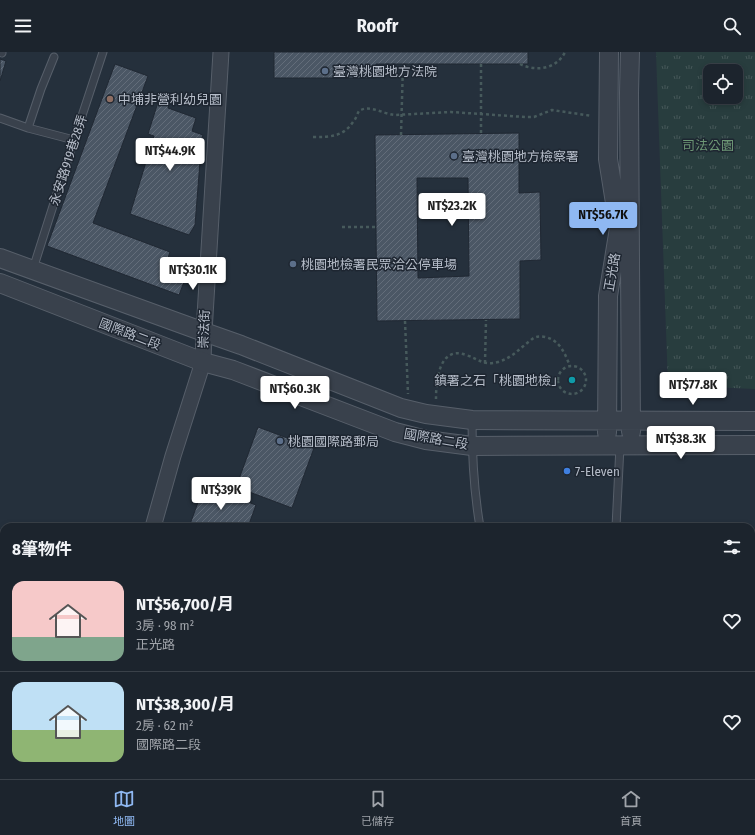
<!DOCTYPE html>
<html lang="zh-TW">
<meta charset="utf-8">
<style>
:root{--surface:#1c242d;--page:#252c35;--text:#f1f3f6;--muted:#a0a4aa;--line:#3a4149;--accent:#8fb8f2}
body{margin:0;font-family:"Fira Sans Condensed","Noto Sans TC",sans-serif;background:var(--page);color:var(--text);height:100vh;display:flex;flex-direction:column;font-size:15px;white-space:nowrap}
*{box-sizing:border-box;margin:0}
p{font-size:13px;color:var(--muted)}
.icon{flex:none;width:22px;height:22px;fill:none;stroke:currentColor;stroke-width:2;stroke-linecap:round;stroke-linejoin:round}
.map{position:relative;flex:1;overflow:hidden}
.sheet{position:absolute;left:0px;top:471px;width:755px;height:256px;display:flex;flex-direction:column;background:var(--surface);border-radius:12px 12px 0 0;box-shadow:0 2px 6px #0003,0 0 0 1px var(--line)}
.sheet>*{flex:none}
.controls{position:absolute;left:703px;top:12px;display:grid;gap:8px}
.controls a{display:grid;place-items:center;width:40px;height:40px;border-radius:8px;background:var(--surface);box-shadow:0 2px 6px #0003,0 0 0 1px var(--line);font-size:20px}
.price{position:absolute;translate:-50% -34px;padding:0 9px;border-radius:4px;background:#fff;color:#222;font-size:13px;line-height:26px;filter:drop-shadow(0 1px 2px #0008)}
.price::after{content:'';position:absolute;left:50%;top:24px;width:12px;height:9px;margin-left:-6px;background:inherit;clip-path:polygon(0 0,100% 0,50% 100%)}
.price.current{background:var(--accent);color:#111}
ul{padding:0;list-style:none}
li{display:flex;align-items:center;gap:12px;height:100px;padding:0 12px}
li+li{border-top:1px solid var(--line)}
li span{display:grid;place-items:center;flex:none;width:112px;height:80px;border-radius:12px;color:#555}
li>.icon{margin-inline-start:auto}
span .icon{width:48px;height:48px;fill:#fffc;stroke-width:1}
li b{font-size:17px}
h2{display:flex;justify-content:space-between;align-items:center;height:48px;padding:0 12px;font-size:17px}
header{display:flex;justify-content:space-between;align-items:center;height:52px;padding:0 12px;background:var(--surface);font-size:18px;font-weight:700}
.tab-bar{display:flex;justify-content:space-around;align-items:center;height:56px;border-top:1px solid var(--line);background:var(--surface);font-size:11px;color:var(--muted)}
.tab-bar a{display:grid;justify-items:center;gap:2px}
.tab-bar .current{color:var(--accent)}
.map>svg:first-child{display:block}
.grass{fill:url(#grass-tufts);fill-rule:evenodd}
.building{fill:url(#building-hatch);stroke:#202833;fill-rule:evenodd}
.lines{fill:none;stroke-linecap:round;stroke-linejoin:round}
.service-casing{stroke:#575f6a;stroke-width:9}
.minor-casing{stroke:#575f6a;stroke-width:17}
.tertiary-casing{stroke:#575f6a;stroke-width:20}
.path{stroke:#475a5c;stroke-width:2.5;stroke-dasharray:3 3;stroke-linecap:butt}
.service{stroke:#39414c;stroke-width:7}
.minor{stroke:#39414c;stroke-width:15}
.tertiary{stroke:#39414c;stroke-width:18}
.service-dot{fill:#5c6f8a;stroke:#1e2631;stroke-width:1.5}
.education-dot{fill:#8d6e63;stroke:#1e2631;stroke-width:1.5}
.culture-dot{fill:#0f9aa8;stroke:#1e2631;stroke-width:1.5}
.shop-dot{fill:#3f7fe0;stroke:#1e2631;stroke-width:1.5}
.labels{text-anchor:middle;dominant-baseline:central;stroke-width:3;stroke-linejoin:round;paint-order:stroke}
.poi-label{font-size:13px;fill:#b5bcc8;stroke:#1e2631;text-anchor:start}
.park-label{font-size:13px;fill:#6d9775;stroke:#1e2631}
.street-label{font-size:13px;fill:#b5bcc8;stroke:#1e2631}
</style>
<header><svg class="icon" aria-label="menu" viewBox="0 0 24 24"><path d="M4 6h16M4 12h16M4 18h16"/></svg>Roofr<svg class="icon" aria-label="search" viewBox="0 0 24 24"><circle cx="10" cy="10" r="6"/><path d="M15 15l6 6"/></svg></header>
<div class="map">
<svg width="755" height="727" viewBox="0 0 755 727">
<defs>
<pattern id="grass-tufts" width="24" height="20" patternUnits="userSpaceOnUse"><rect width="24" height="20" fill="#283d3e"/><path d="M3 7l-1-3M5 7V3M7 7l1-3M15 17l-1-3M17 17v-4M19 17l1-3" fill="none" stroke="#455758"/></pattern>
<pattern id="building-hatch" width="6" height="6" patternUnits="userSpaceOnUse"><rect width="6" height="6" fill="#4b5765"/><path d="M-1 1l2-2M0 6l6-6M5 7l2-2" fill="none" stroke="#636d7a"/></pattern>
</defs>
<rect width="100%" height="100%" fill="#25303c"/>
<path class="grass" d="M656,0h99v337l-87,-4zM710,19h26v26h-26z"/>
<path class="building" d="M274,0h254v12h-152v14h-102z
M0,7l6,2 -6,20z
M115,12l33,12 -55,147 77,29 -6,17 22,8 -7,18 -132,-49z
M159,47l11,3 -2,6 28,10 -4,13 11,4 -9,24 6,3 -5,63 -6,10 -59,-21 24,-78 -6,-2z
M519,81v60l21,-1 1,68 -21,1v58l-143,2 -2,-186zM417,126h51l1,98 -51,2z
M258,375l56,21 -22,60 -56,-21z
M204,434l52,19 -8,22h-59z
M4,708v15h50l-3,4h-46l-5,-4v-9z"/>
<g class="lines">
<g class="service-casing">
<path id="service" d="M0,0l2,1
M0,66l28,10 46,12
M28,76l13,-39 13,-32
M33,217l41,-129 29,-88
M472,368c0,36 2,72 8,107
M616,475l4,-81
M751,581l4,-8
M586,723l5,4
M559,727l4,-4
M708,727l1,-4"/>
</g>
<g class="minor-casing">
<path id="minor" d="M153,475l20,-71 30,-94 1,-30 17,-280
M0,594l4,1
M88,727l1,-4"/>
</g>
<g class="tertiary-casing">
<path id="tertiary" d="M630,0l-1,41 2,339
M0,206l204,74 37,13 160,63 25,6 46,6 283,1
M0,231l203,79 30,8 162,62 31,8 46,6 283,-1
M607,381l1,-137 11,-68 -11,-69 1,-107"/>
</g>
<path class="path" d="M481,12v70
M520,12c16,8 37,5 45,-12
M401,83l2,-71
M313,85c17,0 30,0 40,-15 3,-3 4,-8 6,-11 10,-7 24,3 36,4l56,-3 74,5h9l18,-7 40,6
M342,175h34
M405,269l3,73
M485,311l1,-43
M558 328a14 14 0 1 1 28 0a14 14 0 1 1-28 0Z
M436,347c0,-18 3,-54 30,-44 13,4 17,11 32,7 14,-4 22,-14 33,-22 4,-4 9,-4 14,-3 15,3 20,17 25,29"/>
<use href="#service" class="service"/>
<use href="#minor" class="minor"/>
<use href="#tertiary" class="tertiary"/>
</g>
<g class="service-dot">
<circle cx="325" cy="19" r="4"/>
<circle cx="454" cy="104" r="4"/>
<circle cx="293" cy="212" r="4"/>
<circle cx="280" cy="389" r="4"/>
</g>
<circle class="education-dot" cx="110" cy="47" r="4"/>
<circle class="culture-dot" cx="572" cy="328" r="4"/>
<circle class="shop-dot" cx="567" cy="419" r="4"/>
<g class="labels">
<g class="poi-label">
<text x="333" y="19">臺灣桃園地方法院</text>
<text x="118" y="47">中埔非營利幼兒園</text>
<text x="462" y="104">臺灣桃園地方檢察署</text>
<text x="301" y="212">桃園地檢署民眾洽公停車場</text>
<text x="564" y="328" text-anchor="end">鎮署之石「桃園地檢」</text>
<text x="288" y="389">桃園國際路郵局</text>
<text x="575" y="419">7-Eleven</text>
</g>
<g class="park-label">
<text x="708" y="93">司法公園</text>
</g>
<g class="street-label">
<text transform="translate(68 108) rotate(-72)">永安路919巷28弄</text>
<text transform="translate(612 220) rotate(-80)">正光路</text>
<text transform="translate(204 277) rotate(-88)">崇法街</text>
<text transform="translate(130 282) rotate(21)">國際路二段</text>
<text transform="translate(436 387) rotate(10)">國際路二段</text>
</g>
</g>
</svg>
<div class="controls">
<a><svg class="icon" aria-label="locate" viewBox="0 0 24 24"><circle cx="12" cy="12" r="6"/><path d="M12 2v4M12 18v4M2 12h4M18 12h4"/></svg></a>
</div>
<b class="price" style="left:170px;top:120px">NT$44.9K</b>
<b class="price" style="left:452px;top:175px">NT$23.2K</b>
<b class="price current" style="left:603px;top:184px">NT$56.7K</b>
<b class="price" style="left:193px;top:239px">NT$30.1K</b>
<b class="price" style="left:693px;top:354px">NT$77.8K</b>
<b class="price" style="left:295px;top:358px">NT$60.3K</b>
<b class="price" style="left:681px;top:408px">NT$38.3K</b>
<b class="price" style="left:221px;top:459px">NT$39K</b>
<section class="sheet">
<h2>8筆物件<svg class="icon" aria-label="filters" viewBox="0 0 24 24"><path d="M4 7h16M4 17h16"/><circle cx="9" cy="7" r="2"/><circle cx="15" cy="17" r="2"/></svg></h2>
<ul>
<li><span style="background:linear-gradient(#f6c9c9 70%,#7fa58c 0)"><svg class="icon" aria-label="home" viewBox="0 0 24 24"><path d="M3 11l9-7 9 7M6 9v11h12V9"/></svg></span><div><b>NT$56,700/月</b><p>3房 · 98 m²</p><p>正光路</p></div><svg class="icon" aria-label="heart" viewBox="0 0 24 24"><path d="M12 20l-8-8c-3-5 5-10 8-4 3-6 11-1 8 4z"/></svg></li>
<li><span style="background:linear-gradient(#bfe0f5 60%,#8fb573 0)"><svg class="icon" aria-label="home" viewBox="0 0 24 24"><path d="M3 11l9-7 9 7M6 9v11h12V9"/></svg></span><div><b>NT$38,300/月</b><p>2房 · 62 m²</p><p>國際路二段</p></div><svg class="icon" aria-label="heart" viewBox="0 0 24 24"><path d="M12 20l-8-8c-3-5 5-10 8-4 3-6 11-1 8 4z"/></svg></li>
</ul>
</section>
</div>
<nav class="tab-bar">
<a class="current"><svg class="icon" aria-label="map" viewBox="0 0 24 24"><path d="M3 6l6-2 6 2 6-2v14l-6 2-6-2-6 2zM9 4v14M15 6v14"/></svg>地圖</a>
<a><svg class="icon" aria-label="saved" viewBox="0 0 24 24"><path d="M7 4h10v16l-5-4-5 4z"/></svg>已儲存</a>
<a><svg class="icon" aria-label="home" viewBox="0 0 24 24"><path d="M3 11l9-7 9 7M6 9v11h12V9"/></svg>首頁</a>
</nav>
